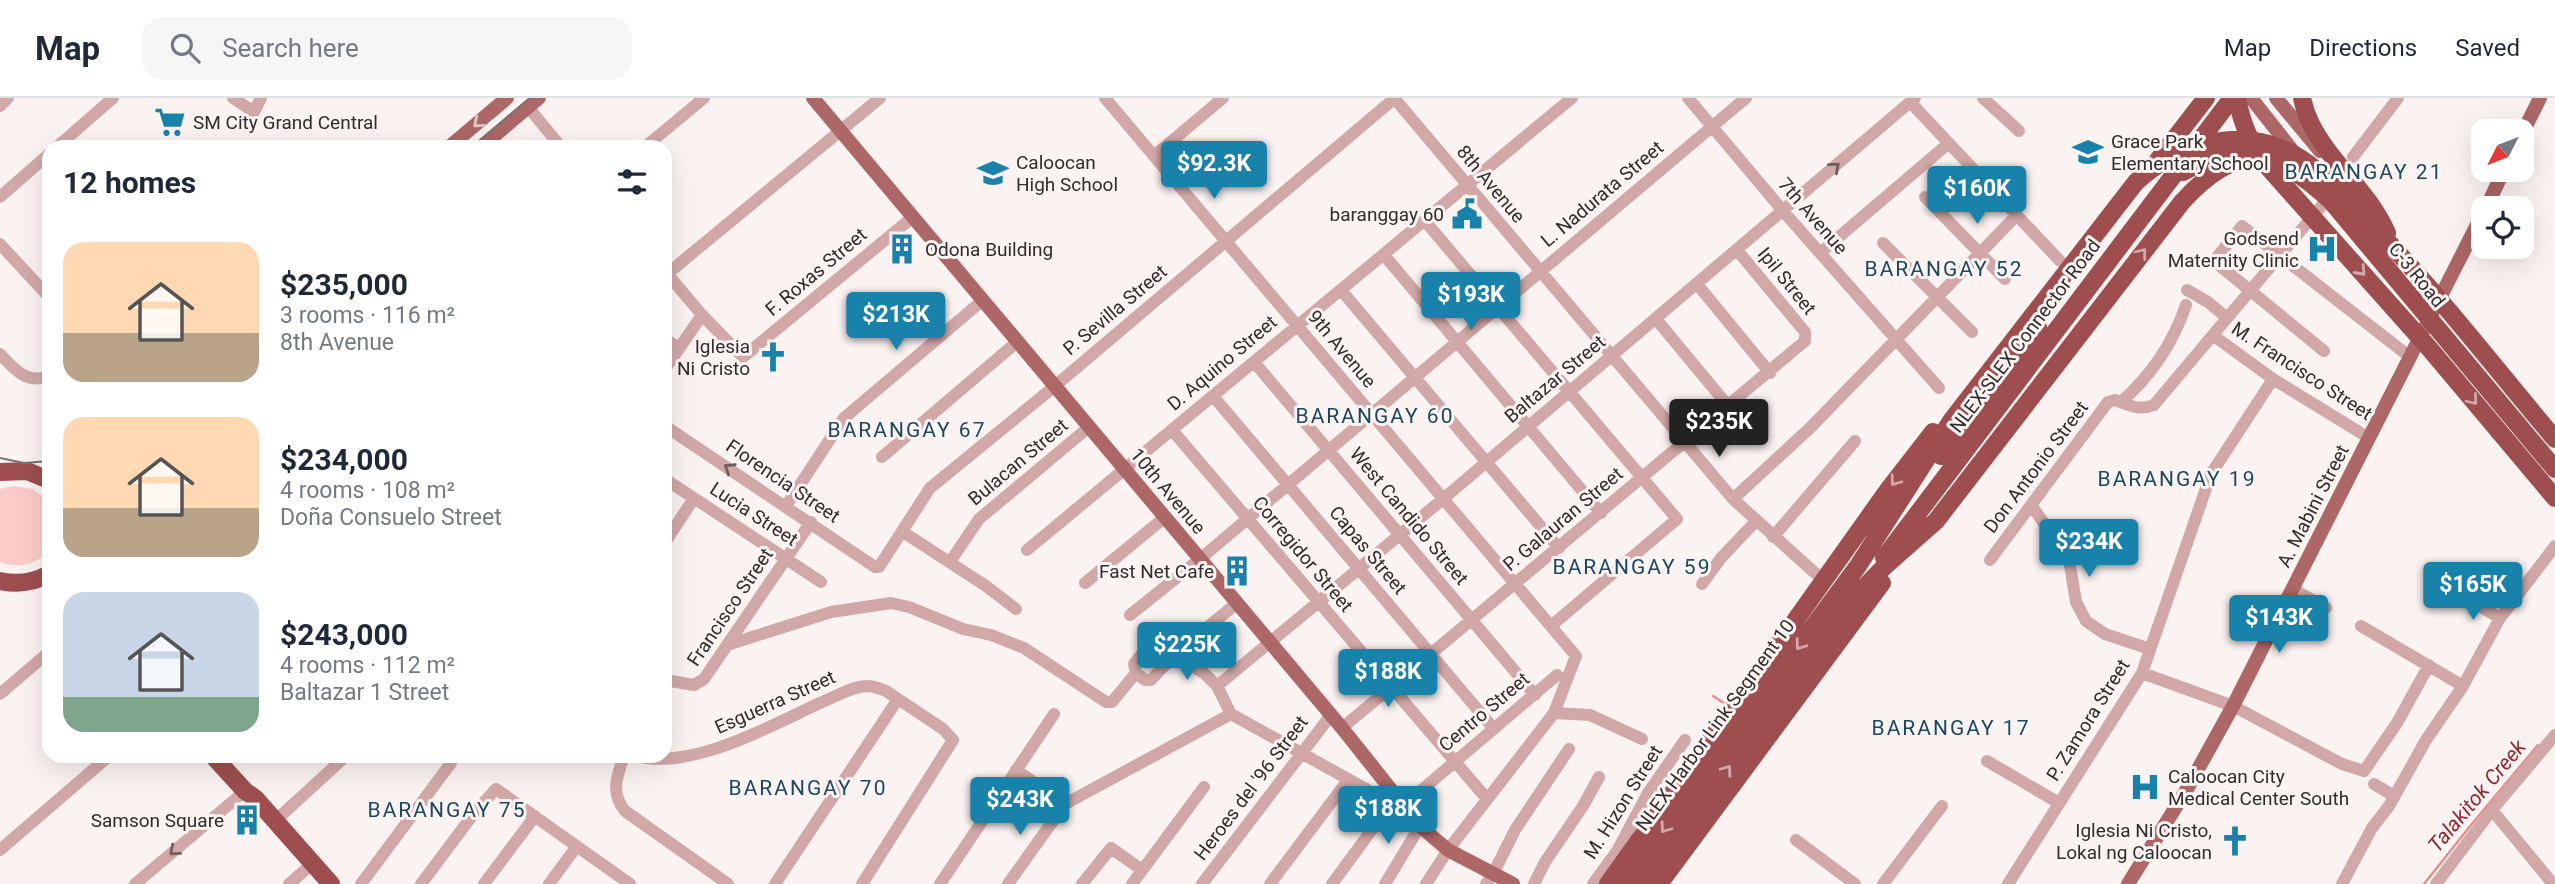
<!DOCTYPE html>
<meta charset="utf-8">
<style>
:root{--surface:#fff;--page:#f6f6f7;--text:#1f2937;--muted:#747a83;--line:#e0e1e3;--accent:#1982ab}
body{margin:0;font-family:Roboto,sans-serif;background:var(--page);color:var(--text);height:100vh;display:flex;flex-direction:column;font-size:26px;white-space:nowrap}
*{box-sizing:border-box;margin:0}
p{font-size:23px;color:var(--muted)}
.icon{flex:none;width:38px;height:38px;fill:none;stroke:currentColor;stroke-width:2;stroke-linecap:round;stroke-linejoin:round}
.map{position:relative;flex:1;overflow:hidden}
.drawer{position:absolute;left:42px;top:42px;width:630px;height:623px;display:flex;flex-direction:column;background:var(--surface);border-radius:21px;box-shadow:0 7px 28px #0002}
.drawer>*{flex:none}
.needle{width:46px;rotate:228deg}
.tools{position:absolute;left:2471px;top:21px;display:grid;gap:14px}
.tools a{display:grid;place-items:center;width:63px;height:63px;border-radius:14px;background:var(--surface);box-shadow:0 7px 28px #0002;font-size:35px}
.price{position:absolute;translate:-50% -60px;padding:0 16px;border-radius:7px;background:var(--accent);color:#fff;font-size:23px;line-height:46px;filter:drop-shadow(0 2px 4px #0008)}
.price::after{content:'';position:absolute;left:50%;top:42px;width:21px;height:16px;margin-left:-10px;background:inherit;clip-path:polygon(0 0,100% 0,50% 100%)}
.price.on{background:#222;color:#fff}
ul{padding:0;list-style:none}
li{display:flex;align-items:center;gap:21px;height:175px;padding:0 21px}
li span{display:grid;place-items:center;flex:none;width:196px;height:140px;border-radius:21px;color:#555}
li>.icon{margin-inline-start:auto}
span .icon{width:84px;height:84px;fill:#fffc;stroke-width:1}
li b{font-size:30px}
h2{display:flex;justify-content:space-between;align-items:center;height:84px;padding:0 21px;font-size:30px}
header{display:flex;align-items:center;gap:42px;box-sizing:border-box;height:98px;padding:0 35px;background:var(--surface);border-bottom:2px solid var(--line)}
header strong{font-size:33px}
nav{display:flex;gap:38px;margin-inline-start:auto;font-size:24px}
.search{width:490px;height:63px;background:var(--page);display:flex;align-items:center;gap:18px;box-sizing:border-box;padding:0 24px;border-radius:21px;color:var(--muted);font-size:26px}
.map>svg:first-child{display:block}
.green{fill:#fccbc9}
.lines{fill:none;stroke-linecap:round;stroke-linejoin:round}
.stream{stroke:#e58e8d;stroke-width:2.5}
.minor{stroke:#d1a8a7;stroke-width:12}
.major{stroke:#ac6766;stroke-width:14}
.highway{stroke:#9e4e4f;stroke-width:18}
.tram{stroke:#7a7474;stroke-width:2}
.oneway{stroke:#e3c8c8}
.oneway2{stroke:#705e5e}
.oneway3{stroke:#d1a8a9}
.labels{text-anchor:middle;dominant-baseline:central;stroke-width:6;stroke-linejoin:round;paint-order:stroke}
.poi-label{font-size:19px;fill:#302d2d;stroke:#fbf2f2;text-anchor:end}
.street-label{font-size:19px;fill:#302d2d;stroke:#fbf2f2}
.neighbourhood-label{font-size:21px;letter-spacing:2px;fill:#1c495e;stroke:#fbf2f2}
.water-label{font-size:21px;font-style:italic;fill:#8f2a31;stroke:#fbf2f2}
</style>
<header>
<strong>Map</strong>
<div class="search"><svg class="icon" aria-label="search" viewBox="0 0 24 24"><circle cx="10" cy="10" r="6"/><path d="M15 15l6 6"/></svg>Search here</div>
<nav><a>Map</a><a>Directions</a><a>Saved</a></nav>
</header>
<div class="map">
<svg width="2555" height="786" viewBox="0 0 2555 786">
<rect width="100%" height="100%" fill="#fbf2f2"/>
<path class="green" d="M13,388l20,3 16,13v49c-14,14 -30,18 -49,11v-73z"/>
<g class="lines">
<path class="stream" d="M1713,598l15,10
M2424,786l47,-59 67,-80"/>
<path class="minor" d="M233,0l21,14 7,-14
M1105,0l471,558 -22,57 -106,137 -22,34
M1394,0l339,401 82,74
M1688,0l95,113 156,177
M1983,0l36,33
M1910,4l150,159
M0,8l8,-8
M528,9l33,40
M57,49l56,-49
M645,49l59,-49
M1154,58l69,-58
M2353,59l45,-59
M0,99l49,-43
M1925,99l80,82
M1425,123l252,298 -126,107
M1883,145l89,89
M0,146l49,53
M1820,155l129,-110
M1384,157l217,258
M665,173l37,44 41,42 170,-140
M667,176l213,-176
M1697,186l73,89
M1341,192l218,258
M2187,192l21,12 19,16
M1656,221l73,88
M2214,238l59,43 96,59
M665,241l14,9
M2324,253l-110,-90 28,-35 168,131
M0,256c14,15 27,31 49,22
M1254,264l281,333
M665,271l37,-54
M1213,298l281,333
M2121,304c31,-27 52,-59 65,-97
M665,328l210,141h4l51,-79 125,-102 340,-288
M1172,332l315,369
M882,359l136,-116
M665,381l156,103
M1733,401l78,-72 206,-212
M786,408l58,-88 139,-118
M2032,408l37,53 7,43 10,19 19,13 45,15
M903,434l83,54 30,23
M1773,439l82,-96
M666,443l28,-43
M1027,452l545,-452
M1990,462l118,-158 7,-2c13,5 24,11 39,5l175,-208
M950,464l29,-43 110,-92
M1085,485l79,-65
M1702,486l19,-26 35,-37
M2293,491l33,19
M2463,498l37,22
M1130,517l70,-56 546,-461
M2361,528l102,60
M727,547l104,-33 60,-9 18,4 54,22 28,6 33,13 82,54h6l24,-29
M1136,575l-2,-9 18,-23 3,1 50,32 12,12 14,28 153,85 9,2
M1136,575l9,7h6l24,-26 62,-51
M2142,575l91,33 109,58 22,7 33,-48 32,-58
M665,582l29,5 10,-6 107,-157
M1217,588l226,-187 472,-401
M0,596l49,-42
M1554,615l36,2 52,24
M1342,630l463,-387v-9l-68,-82
M624,658c-7,20 -14,37 1,55l103,73
M637,658c54,15 135,-31 183,-53 15,-6 30,-16 46,-17 7,0 13,2 20,5l57,38 10,11 -91,144
M1987,663l72,42
M1016,672l49,34
M2374,686l20,12
M1404,707l153,-130
M2492,712l61,74
M276,722l70,-64
M1796,742l59,44
M0,752l109,-94
M135,786l110,-93
M289,786l24,-21
M361,786l90,-121
M421,786l54,-72 21,-23 134,95
M484,786l51,-68
M549,786l28,-38
M775,786l123,-185
M940,786l114,-170
M1008,786l57,-80 166,-90
M1082,786l29,-36 31,22
M1132,786l72,-97
M1202,786l129,-169
M1270,786l78,-104
M1332,786l64,-87
M1385,786l35,-58
M1486,786l7,-10 22,-44 54,-81
M1534,786l11,-22 38,-56 16,-29
M1593,786l24,-33 31,-58 37,-53
M1883,786l59,-78
M2008,786l134,-211 69,-199 62,-95
M2342,786l30,-56 17,-22 37,-66 37,-54 37,-68 55,-72
M2436,786l56,-74 63,-75"/>
<path class="major" d="M813,0l529,630 78,98 28,24 65,34
M2251,0l45,57
M2276,0l44,53
M2522,36l18,-36
M449,49l58,-49
M481,49l58,-49
M2486,110l18,-38
M2128,786l59,-95 46,-83 250,-493"/>
<path class="highway" d="M2237,0c5,27 14,46 30,68l162,182 126,150
M2302,0c2,9 5,18 9,26 20,40 57,66 76,109
M2158,62l48,-62
M2183,74l33,-18 21,-5
M1941,358l97,-129
M0,374l27,-1 22,9
M1884,460l348,-460
M0,483c18,4 33,2 49,-7
M1852,502l33,-34 51,-45 246,-319c55,-60 92,-54 149,-1l224,268
M213,658l32,35 10,7 76,86
M1608,786l280,-394 45,-58
M1623,786l235,-318 93,-145 185,-239c39,-35 96,-55 147,-33 29,12 53,39 74,60 71,72 133,153 198,230
M1642,786l217,-293
M1659,786l223,-301"/>
<path class="tram" d="M472,49l58,-49
M0,360l24,5 25,-2"/>
</g>
<defs><path id="oneway-chevron" d="M-2-3.5L2.5 0L-2 3.5" fill="none" stroke-width="1.6" stroke-linecap="round" stroke-linejoin="round" transform="scale(1.75)"/></defs>
<use class="oneway" href="#oneway-chevron" transform="translate(478 25) rotate(140)"/>
<g class="oneway2">
<use href="#oneway-chevron" transform="translate(1835 69) rotate(-41)"/>
<use href="#oneway-chevron" transform="translate(729 370) rotate(-147)"/>
<use href="#oneway-chevron" transform="translate(174 753) rotate(140)"/>
</g>
<g class="oneway3">
<use href="#oneway-chevron" transform="translate(2142 155) rotate(-52)"/>
<use href="#oneway-chevron" transform="translate(2361 173) rotate(48)"/>
<use href="#oneway-chevron" transform="translate(2473 302) rotate(50)"/>
<use href="#oneway-chevron" transform="translate(1895 383) rotate(126)"/>
<use href="#oneway-chevron" transform="translate(1800 547) rotate(126)"/>
<use href="#oneway-chevron" transform="translate(1727 672) rotate(-54)"/>
<use href="#oneway-chevron" transform="translate(1665 730) rotate(126)"/>
</g>
<defs>
<g id="supermarket-bare" transform="scale(2.415)"><path d="M-6-5.5h2.5l.6 2H6L4.5 2H-2.5L-4.4-4H-6ZM-1.5 3.2a1.3 1.3 0 1 0 .1 0ZM3 3.2a1.3 1.3 0 1 0 .1 0Z" fill="#1982ab" stroke="#fbf2f2" stroke-width="2.5" paint-order="stroke"/></g>
<g id="school-bare" transform="scale(2.415)"><path d="M0-5L7-2L0 1L-7-2ZM-4 1L0 2.5L4 1V4Q0 6-4 4Z" fill="#1982ab" stroke="#fbf2f2" stroke-width="2.5" paint-order="stroke"/></g>
<g id="civic-bare" transform="scale(2.415)"><path d="M-.6-6.5H3V-4.5H.6V-3L4-1V1h2V6H-6V1h2V-1L-.6-3ZM-1.2 2.5V6h2.4V2.5Z" fill="#1982ab" stroke="#fbf2f2" stroke-width="2.5" paint-order="stroke"/></g>
<g id="building-bare" transform="scale(2.415)"><path d="M-4-6H4V6H1V3H-1V6H-4ZM-2.5-4.3h1.7v1.8h-1.7ZM.8-4.3h1.7v1.8H.8ZM-2.5-1h1.7V.8h-1.7ZM.8-1h1.7V.8H.8Z" fill="#1982ab" stroke="#fbf2f2" stroke-width="2.5" paint-order="stroke"/></g>
<g id="hospital-bare" transform="scale(2.415)"><path d="M-5-5h3v3.5h4V-5h3V5h-3V1.5h-4V5h-3Z" fill="#1982ab" stroke="#fbf2f2" stroke-width="2.5" paint-order="stroke"/></g>
<g id="church-bare" transform="scale(2.415)"><path d="M-1.2-6h2.4v3.5h3.3v2.4h-3.3V6h-2.4V-.1h-3.3v-2.4h3.3Z" fill="#1982ab" stroke="#fbf2f2" stroke-width="2.5" paint-order="stroke"/></g>
</defs>
<g fill-rule="evenodd">
<use href="#supermarket-bare" x="170" y="24"/>
<use href="#school-bare" x="2088" y="54"/>
<use href="#school-bare" x="993" y="75"/>
<use href="#civic-bare" x="1467" y="116"/>
<use href="#building-bare" x="902" y="151"/>
<use href="#hospital-bare" x="2322" y="151"/>
<use href="#church-bare" x="773" y="259"/>
<use href="#building-bare" x="1237" y="473"/>
<use href="#hospital-bare" x="2145" y="689"/>
<use href="#building-bare" x="247" y="722"/>
<use href="#church-bare" x="2235" y="743"/>
</g>
<g class="labels">
<g class="poi-label">
<text x="193" y="24" text-anchor="start">SM City Grand Central</text>
<text x="2111" y="43" text-anchor="start">Grace Park<tspan x="2111" dy="22">Elementary School</tspan></text>
<text x="1016" y="64" text-anchor="start">Caloocan<tspan x="1016" dy="22">High School</tspan></text>
<text x="1444" y="116">baranggay 60</text>
<text x="2299" y="140">Godsend<tspan x="2299" dy="22">Maternity Clinic</tspan></text>
<text x="925" y="151" text-anchor="start">Odona Building</text>
<text x="750" y="248">Iglesia<tspan x="750" dy="22">Ni Cristo</tspan></text>
<text x="1214" y="473">Fast Net Cafe</text>
<text x="2168" y="678" text-anchor="start">Caloocan City<tspan x="2168" dy="22">Medical Center South</tspan></text>
<text x="224" y="722">Samson Square</text>
<text x="2212" y="732">Iglesia Ni Cristo,<tspan x="2212" dy="22">Lokal ng Caloocan</tspan></text>
</g>
<g class="street-label">
<text transform="translate(1491 86) rotate(50)">8th Avenue</text>
<text transform="translate(1602 96) rotate(-40)">L. Nadurata Street</text>
<text transform="translate(1813 118) rotate(49)">7th Avenue</text>
<text transform="translate(816 174) rotate(-40)">F. Roxas Street</text>
<text transform="translate(2417 177) rotate(51)">C-3 Road</text>
<text transform="translate(1787 183) rotate(51)">Ipil Street</text>
<text transform="translate(1115 212) rotate(-40)">P. Sevilla Street</text>
<text transform="translate(2025 238) rotate(-53)">NLEX-SLEX Connector Road</text>
<text transform="translate(1342 251) rotate(50)">9th Avenue</text>
<text transform="translate(1222 265) rotate(-40)">D. Aquino Street</text>
<text transform="translate(2302 273) rotate(33)">M. Francisco Street</text>
<text transform="translate(1555 281) rotate(-40)">Baltazar Street</text>
<text transform="translate(1018 364) rotate(-40)">Bulacan Street</text>
<text transform="translate(2036 369) rotate(-53)">Don Antonio Street</text>
<text transform="translate(783 383) rotate(34)">Florencia Street</text>
<text transform="translate(1168 393) rotate(50)">10th Avenue</text>
<text transform="translate(2313 408) rotate(-63)">A. Mabini Street</text>
<text transform="translate(754 416) rotate(33)">Lucia Street</text>
<text transform="translate(1409 418) rotate(50)">West Candido Street</text>
<text transform="translate(1563 421) rotate(-40)">P. Galauran Street</text>
<text transform="translate(1368 452) rotate(50)">Capas Street</text>
<text transform="translate(1303 456) rotate(50)">Corregidor Street</text>
<text transform="translate(730 509) rotate(-56)">Francisco Street</text>
<text transform="translate(775 604) rotate(-24)">Esguerra Street</text>
<text transform="translate(1484 614) rotate(-40)">Centro Street</text>
<text transform="translate(2088 622) rotate(-58)">P. Zamora Street</text>
<text transform="translate(1715 627) rotate(-54)">NLEX Harbor Link Segment 10</text>
<text transform="translate(1251 690) rotate(-53)">Heroes del '96 Street</text>
<text transform="translate(1623 704) rotate(-58)">M. Hizon Street</text>
</g>
<g class="neighbourhood-label">
<text x="2364" y="74">BARANGAY 21</text>
<text x="1944" y="171">BARANGAY 52</text>
<text x="1375" y="318">BARANGAY 60</text>
<text x="907" y="332">BARANGAY 67</text>
<text x="2177" y="381">BARANGAY 19</text>
<text x="1632" y="469">BARANGAY 59</text>
<text x="1951" y="630">BARANGAY 17</text>
<text x="808" y="690">BARANGAY 70</text>
<text x="447" y="712">BARANGAY 75</text>
</g>
<g class="water-label">
<text transform="translate(2477 698) rotate(-50)">Talakitok Creek</text>
</g>
</g>
</svg>
<div class="tools">
<a><svg class="needle" viewBox="-14 -14 28 28"><path d="M0-13l5 13h-10z" fill="#e53935"/><path d="M0 13l5-13h-10z" fill="#747a83"/></svg></a>
<a><svg class="icon" aria-label="locate" viewBox="0 0 24 24"><circle cx="12" cy="12" r="6"/><path d="M12 2v4M12 18v4M2 12h4M18 12h4"/></svg></a>
</div>
<b class="price" style="left:1214px;top:103px">$92.3K</b>
<b class="price" style="left:1977px;top:128px">$160K</b>
<b class="price" style="left:1471px;top:234px">$193K</b>
<b class="price" style="left:896px;top:254px">$213K</b>
<b class="price on" style="left:1719px;top:361px">$235K</b>
<b class="price" style="left:2089px;top:481px">$234K</b>
<b class="price" style="left:2473px;top:524px">$165K</b>
<b class="price" style="left:2279px;top:557px">$143K</b>
<b class="price" style="left:1187px;top:584px">$225K</b>
<b class="price" style="left:1388px;top:611px">$188K</b>
<b class="price" style="left:1020px;top:739px">$243K</b>
<b class="price" style="left:1388px;top:748px">$188K</b>
<section class="drawer">
<h2>12 homes<svg class="icon" aria-label="filters" viewBox="0 0 24 24"><path d="M4 7h16M4 17h16"/><circle cx="9" cy="7" r="2"/><circle cx="15" cy="17" r="2"/></svg></h2>
<ul>
<li><span style="background:linear-gradient(#ffd9b3 65%,#b9a48a 0)"><svg class="icon" aria-label="home" viewBox="0 0 24 24"><path d="M3 11l9-7 9 7M6 9v11h12V9"/></svg></span><div><b>$235,000</b><p>3 rooms · 116 m²</p><p>8th Avenue</p></div></li>
<li><span style="background:linear-gradient(#ffd9b3 65%,#b9a48a 0)"><svg class="icon" aria-label="home" viewBox="0 0 24 24"><path d="M3 11l9-7 9 7M6 9v11h12V9"/></svg></span><div><b>$234,000</b><p>4 rooms · 108 m²</p><p>Doña Consuelo Street</p></div></li>
<li><span style="background:linear-gradient(#c9d6e8 75%,#7fa58c 0)"><svg class="icon" aria-label="home" viewBox="0 0 24 24"><path d="M3 11l9-7 9 7M6 9v11h12V9"/></svg></span><div><b>$243,000</b><p>4 rooms · 112 m²</p><p>Baltazar 1 Street</p></div></li>
</ul>
</section>
</div>
